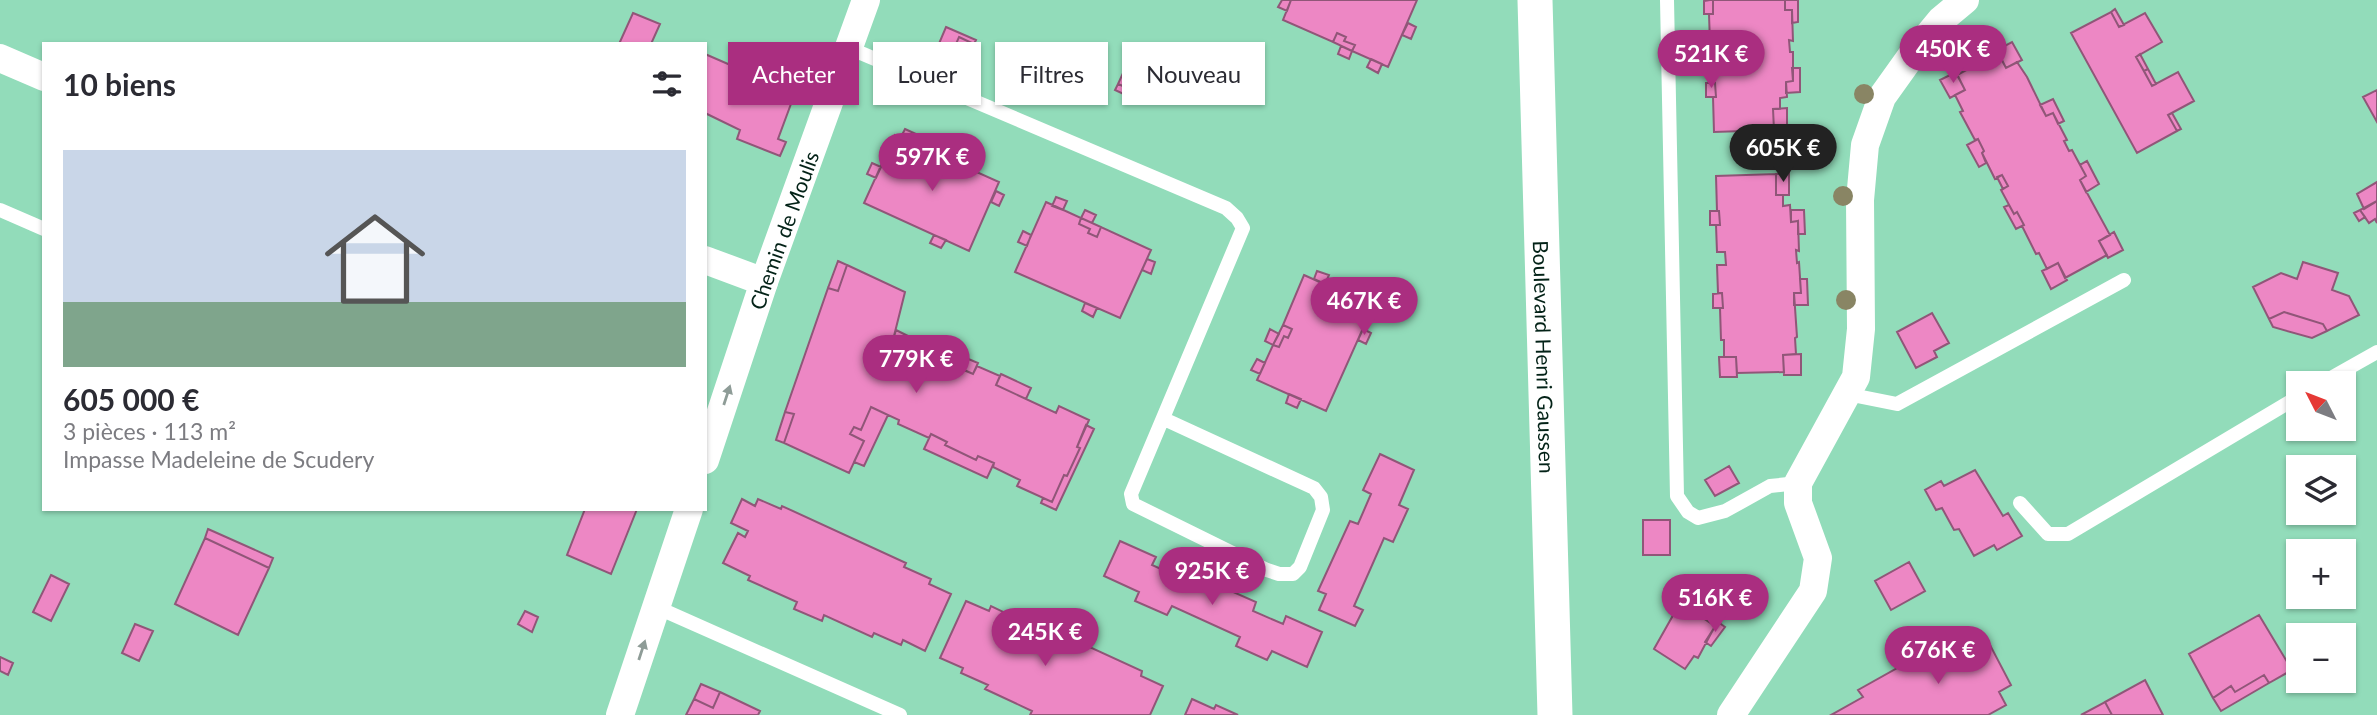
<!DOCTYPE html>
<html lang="fr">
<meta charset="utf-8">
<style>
:root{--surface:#fff;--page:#f2f2f3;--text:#2b2b33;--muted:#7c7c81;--accent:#aa2e80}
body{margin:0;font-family:Lato,sans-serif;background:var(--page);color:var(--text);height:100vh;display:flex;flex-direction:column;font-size:26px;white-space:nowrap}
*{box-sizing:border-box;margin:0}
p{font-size:23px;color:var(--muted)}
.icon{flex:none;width:38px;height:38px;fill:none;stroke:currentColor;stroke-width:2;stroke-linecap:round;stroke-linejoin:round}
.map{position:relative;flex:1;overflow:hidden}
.drawer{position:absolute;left:42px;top:42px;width:665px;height:469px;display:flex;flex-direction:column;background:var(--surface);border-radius:0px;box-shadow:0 2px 5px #0004}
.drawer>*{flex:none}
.guide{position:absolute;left:728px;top:42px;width:665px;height:63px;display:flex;gap:14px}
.needle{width:46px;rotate:312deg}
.controls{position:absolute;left:2286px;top:371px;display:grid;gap:14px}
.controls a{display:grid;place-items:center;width:70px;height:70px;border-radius:0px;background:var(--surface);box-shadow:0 2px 5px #0004;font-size:35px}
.price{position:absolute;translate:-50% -60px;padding:0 16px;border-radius:24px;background:var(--accent);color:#fff;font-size:23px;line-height:46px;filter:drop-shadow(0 2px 4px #0008)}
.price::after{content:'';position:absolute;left:50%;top:42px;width:21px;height:16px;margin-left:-10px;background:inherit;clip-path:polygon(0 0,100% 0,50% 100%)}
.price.selected{background:#222;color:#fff}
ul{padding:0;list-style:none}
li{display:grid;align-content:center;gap:14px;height:371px;padding:0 21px}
li span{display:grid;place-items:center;height:217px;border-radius:0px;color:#555}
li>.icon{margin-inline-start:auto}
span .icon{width:126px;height:126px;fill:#fffc;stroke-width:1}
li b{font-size:30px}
h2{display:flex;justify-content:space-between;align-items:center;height:84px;padding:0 21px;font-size:30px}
.tag{padding:0 24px;border-radius:0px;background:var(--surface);box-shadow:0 2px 5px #0004;font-size:24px;line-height:63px}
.tag.selected{background:var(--accent);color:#fff}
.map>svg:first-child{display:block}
.building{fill:#ed87c4;stroke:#905678;stroke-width:2}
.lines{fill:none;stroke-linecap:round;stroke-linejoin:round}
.service{stroke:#fff;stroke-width:14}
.minor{stroke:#fff;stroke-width:28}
.tertiary{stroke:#fff;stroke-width:35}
.tree{fill:#898564}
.oneway{fill:#8e9c97}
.labels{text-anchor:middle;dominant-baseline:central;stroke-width:6;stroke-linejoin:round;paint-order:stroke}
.street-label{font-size:21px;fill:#032217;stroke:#d0f4e2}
</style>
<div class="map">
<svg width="2377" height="715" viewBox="0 0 2377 715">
<rect width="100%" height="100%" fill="#92dcba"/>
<path class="building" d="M1282,0h9l-4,11 -9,-4z
M1291,0h126l-29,67 -36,-16 3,-6 -11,-4 2,-4 -9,-4 -4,9 -50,-22z
M1710,0h3v14h-9v-13z
M1713,0h72v10h7l1,31 -4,-1 1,12h3v29l-7,1 1,15 -7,1v11h-7l1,21 -60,2 -1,-35h3l-1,-14h-3l-1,-27h8l-1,-14 -8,1 -1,-29h4z
M1785,0h13v22l-6,1v-13h-7z
M2115,9l9,16 -5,2 -8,-15z
M2111,12l8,15 26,-14 17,29 -26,15 16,29 26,-14 16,29 -26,14 9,16 -40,22 -66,-120z
M633,13l27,11 -9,20h-32z
M1408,23l8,4 -5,12 -9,-4z
M946,27l30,13 -2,4 -15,-7 -10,23 -14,-7z
M1337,33l9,4 -2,4 11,4 -3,6 -19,-9z
M959,37l15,7 -10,22 -15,-6z
M2012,42l10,18 -16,8 -9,-18z
M1341,46l11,5 -3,8 -11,-5z
M1998,53l8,15 11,-6 10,15 19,39 7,-3 14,27 -3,1 5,10 3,-1 14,26 -6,4 30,55 -11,6 8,14 -42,23 -7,-15 -11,6 -8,-16 -3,1 -14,-28 2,-1 -7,-13 -3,2 -13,-24 7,-4 -6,-11 -7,4 -13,-26 2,-2 -6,-12 -3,1 -15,-28 3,-1 -8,-16 10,-5 -8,-15z
M705,54l90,39 -17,46 8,3 -6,14 -43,-17 3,-9 -35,-17z
M2140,54l8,15 -4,2 -8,-14z
M1130,58l16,7 -11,26 -17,-7z
M1371,59l11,5 -4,9 -11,-6z
M1792,68h8v24l-14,1v-11l7,-1z
M2148,69l8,15 -4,2 -8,-15z
M1956,72l9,18 -15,8 -10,-18z
M1706,83h9l1,14h-10z
M1118,84l17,7 -3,7 -17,-8z
M2377,90v32l-14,-25z
M2053,99l11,22 -6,3 -5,-11 -7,3 -6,-11z
M1787,108v22h-13l-1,-21z
M2172,113l9,16 -4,2 -9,-16z
M905,129l11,5 -4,8 -11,-5z
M895,135l35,15 -3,6 12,5 -2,4 9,4 4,-9 49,22 -30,69 -105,-48z
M1978,139l6,12 -2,2 4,10 -7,4 -12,-22z
M934,142l11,5 -4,9 -11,-6z
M930,150l20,10 -4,9 -9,-4 2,-4 -12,-5z
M2087,161l12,23 -13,8 -6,-12 6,-4 -6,-11z
M872,163l9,4 -5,11 -9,-4z
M1789,173v22h-13v-21z
M1776,174v21h7v11l7,-1 1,17 7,-1 1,30 -3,-1 1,13 2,-1 2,31h-7l3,44 -2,1 1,16 -13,1 1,17 -47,1 -1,-16h-12v-17h-3l-1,-32h3l-1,-15h-4l-1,-28h9l-1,-13h-8l-1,-27h4l-1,-14h-2l-1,-35z
M2002,175l6,11 -5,3 -6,-12z
M2377,182v19l-13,8 -7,-15z
M996,191l8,4 -5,11 -8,-4z
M1056,197l11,4 -4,9 -11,-4z
M2377,201v22l-2,-4 -6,4 -9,-13z
M1046,202l35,16 -2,6 11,5 -2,4 9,4 4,-10 50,23 -31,68 -105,-46z
M2009,205l5,9 3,-2 7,13 -8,4 -12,-22z
M1085,210l11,5 -4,8 -11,-5z
M1791,210h13l1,24h-7v-13l-7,1z
M2360,210l5,7 -6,4 -5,-8z
M1710,211h9l1,14h-10z
M1081,218l20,9 -4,10 -9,-4 2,-4 -11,-5z
M1023,231l8,4 -4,11 -9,-4z
M2114,232l9,18 -15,8 -9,-17z
M934,235l12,5 -5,8 -11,-5z
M1147,259l8,3 -4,12 -9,-4z
M838,261l9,4 -9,26 -10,-3z
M2303,262l35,11 -6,17 17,6 10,19 -32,16 -4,-7 -39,-12 -15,7 -16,-32 28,-14 16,6z
M2058,263l9,17 -16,9 -9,-18z
M847,265l58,27 -12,48 4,4 50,23 2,-4 24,11 4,-8 23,10 -4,9 60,28 3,-7 30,14 -12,27 3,1 -13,28 -3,-1 -12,27 -35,-16 3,-6 -27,-13 1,-4 -16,-7 -2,4 -31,-15 2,-3 -16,-8 -2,4 -31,-14 1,-4 -28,-13 -10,23 -7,-3 -4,7 14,7 -15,32 -65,-30 10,-29 -9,-2 43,-124 10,3z
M1317,271l12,4 -4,9 -11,-5z
M1304,275l69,31 -47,105 -69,-31 16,-35 6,2 5,-11 4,2 4,-9 -9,-4z
M1800,279h7l1,26h-14v-12h7z
M1722,293l1,15h-10v-14z
M1085,303l12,5 -4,9 -11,-6z
M2284,312l39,12 4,7 -15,7 -39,-11 -4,-8z
M1932,313l17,30 -15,8 3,6 -21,11 -19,-36z
M1283,325l9,4 -4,9 -4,-2 -5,11 -6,-2z
M1270,329l9,5 -6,11 -8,-4z
M1363,329l8,4 -5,11 -8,-4z
M896,330l24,12 -5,10 -22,-12z
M934,348l18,8 -5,11 -18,-9z
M1801,354v21h-17l-1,-20z
M1719,357h17l1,20h-17z
M966,358l12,5 -5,11 -12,-5z
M1257,359l8,4 -5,11 -9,-4z
M1001,374l30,14 -5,11 -30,-14z
M1289,394l12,5 -4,9 -11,-5z
M871,407l17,8 -24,51 -10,-4 10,-21 -14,-7 4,-7 7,3z
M785,412l9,2 -10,29 -8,-3z
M1086,425l8,4 -38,81 -15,-7 2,-5 9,4 12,-27 3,1 13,-28 -3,-1z
M931,434l16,8 -2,3 31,15 2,-4 16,7 -7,15 -63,-29z
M1380,454l34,16 -15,35 9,4 -15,33 -9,-4 -30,68 9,4 -8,16 -36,-16 7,-16 -8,-3 32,-70 8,3 13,-30 -8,-4z
M1729,466l10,17 -24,13 -10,-16z
M1975,470l28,46 5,-3 14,23 -25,14 -3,-5 -20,11 -15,-27 -5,1 -12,-22 -6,2 -11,-20 16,-9 3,5z
M742,499l13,7 3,-7 23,10 1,-3 124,57 -2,4 27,12 -2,5 22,10 -26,57 -22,-11 -2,5 -27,-12 -2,4 -48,-22 -2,6 -28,-12 3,-7 -49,-22 2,-4 -27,-13 15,-30 7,4 3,-6 -17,-8z
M585,509h52l-26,65 -44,-19z
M1643,520h27v35h-27z
M208,529l65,29 -4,10 -64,-30z
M205,538l64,30 -31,67 -63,-31z
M1120,541l36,16 -4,8 31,14 3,-8 70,31 -3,9 30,13 3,-8 36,16 -15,35 -35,-16 -5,9 -31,-14 4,-9 -68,-31 -5,9 -32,-14 4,-9 -35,-16z
M1909,562l16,29 -34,19 -16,-29z
M51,575l18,9 -18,37 -18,-9z
M966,601l23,10 2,-5 27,13 2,-4 122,56 -1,5 22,10 -13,29h-120l2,-4 -47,-22 3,-4 -27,-12 2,-5 -23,-10z
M1680,603l35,23 -17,32 -4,-2 -9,13 -31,-20z
M525,611l13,6 -6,15 -14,-8z
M2259,615l33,55 -23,13 -5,-8 -29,17 -4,-6 -18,12 -24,-44z
M1718,622l7,5 -14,19 -6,-4z
M135,624l18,7 -14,30 -17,-8z
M1969,638l7,12 13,-7 22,42 -12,7 7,13 -18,10h-157l32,-18 -5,-7 52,-29 4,8z
M0,657l13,6 -5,12 -8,-4z
M2264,675l5,8 -48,28 -8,-13 18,-12 4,6z
M2145,680l18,35h-51l-7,-13z
M701,684l19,8 -7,16 -19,-9z
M720,692l40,19 -2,4h-72l8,-16 19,9z
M1192,699l22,10 2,-4 22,10h-53z
M2105,702l7,13h-31z"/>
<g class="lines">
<path class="service" d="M1667,0l10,496 11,16 10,6 27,-7 45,-25 28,-3
M849,48l377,160 11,10 6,10 -112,266 2,10 134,66 12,4h14l7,-7 23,-57 -2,-13 -7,-9 -150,-69
M0,210l44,19
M2322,383l55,-31
M1847,394l50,10 227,-124
M2020,503l28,31h20l230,-137
M656,607l244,108"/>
<g class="minor">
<path d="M0,58l44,19"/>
<path d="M705,260l59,22"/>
<path id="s1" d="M705,460l59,-178 102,-282"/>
<path d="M620,715l69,-206"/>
<path d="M1731,715l82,-124 5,-33 -20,-55v-20l58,-106 5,-48 -1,-129 5,-55 17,-48 30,-42 29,-35 24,-20"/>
</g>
<path class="tertiary" id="s2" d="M1535,0l20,715"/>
</g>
<g class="tree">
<circle cx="1864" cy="94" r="10"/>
<circle cx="1843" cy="196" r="10"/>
<circle cx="1846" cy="300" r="10"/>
</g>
<defs><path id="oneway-solid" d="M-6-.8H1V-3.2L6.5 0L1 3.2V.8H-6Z" transform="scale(1.75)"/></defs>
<g class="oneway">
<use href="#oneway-solid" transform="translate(727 395) rotate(-72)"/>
<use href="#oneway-solid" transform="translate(642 650) rotate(-72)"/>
</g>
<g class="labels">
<g class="street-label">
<text stroke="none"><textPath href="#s1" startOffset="243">Chemin de Moulis</textPath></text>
<text stroke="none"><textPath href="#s2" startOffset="357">Boulevard Henri Gaussen</textPath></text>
</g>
</g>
</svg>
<div class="controls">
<a><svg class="needle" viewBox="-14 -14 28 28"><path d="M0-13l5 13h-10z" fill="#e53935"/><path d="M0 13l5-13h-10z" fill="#7c7c81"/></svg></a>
<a><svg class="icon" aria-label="layers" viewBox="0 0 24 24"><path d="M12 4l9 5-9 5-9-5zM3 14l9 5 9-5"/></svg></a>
<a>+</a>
<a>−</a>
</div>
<b class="price" style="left:1953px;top:85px">450K €</b>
<b class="price" style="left:1711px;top:90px">521K €</b>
<b class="price selected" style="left:1783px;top:184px">605K €</b>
<b class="price" style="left:932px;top:193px">597K €</b>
<b class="price" style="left:1364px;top:337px">467K €</b>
<b class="price" style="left:916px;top:395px">779K €</b>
<b class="price" style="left:1212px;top:607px">925K €</b>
<b class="price" style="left:1715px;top:634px">516K €</b>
<b class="price" style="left:1045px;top:668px">245K €</b>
<b class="price" style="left:1938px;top:686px">676K €</b>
<div class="guide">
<a class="tag selected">Acheter</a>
<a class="tag">Louer</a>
<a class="tag">Filtres</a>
<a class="tag">Nouveau</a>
</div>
<section class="drawer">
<h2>10 biens<svg class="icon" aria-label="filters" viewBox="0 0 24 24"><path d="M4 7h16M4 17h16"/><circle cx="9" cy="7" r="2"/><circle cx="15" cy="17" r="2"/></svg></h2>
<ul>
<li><span style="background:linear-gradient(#c9d6e8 70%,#7fa58c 0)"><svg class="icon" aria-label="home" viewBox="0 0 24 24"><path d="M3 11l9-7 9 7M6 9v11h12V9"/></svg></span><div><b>605 000 €</b><p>3 pièces · 113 m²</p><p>Impasse Madeleine de Scudery</p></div></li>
</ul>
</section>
</div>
